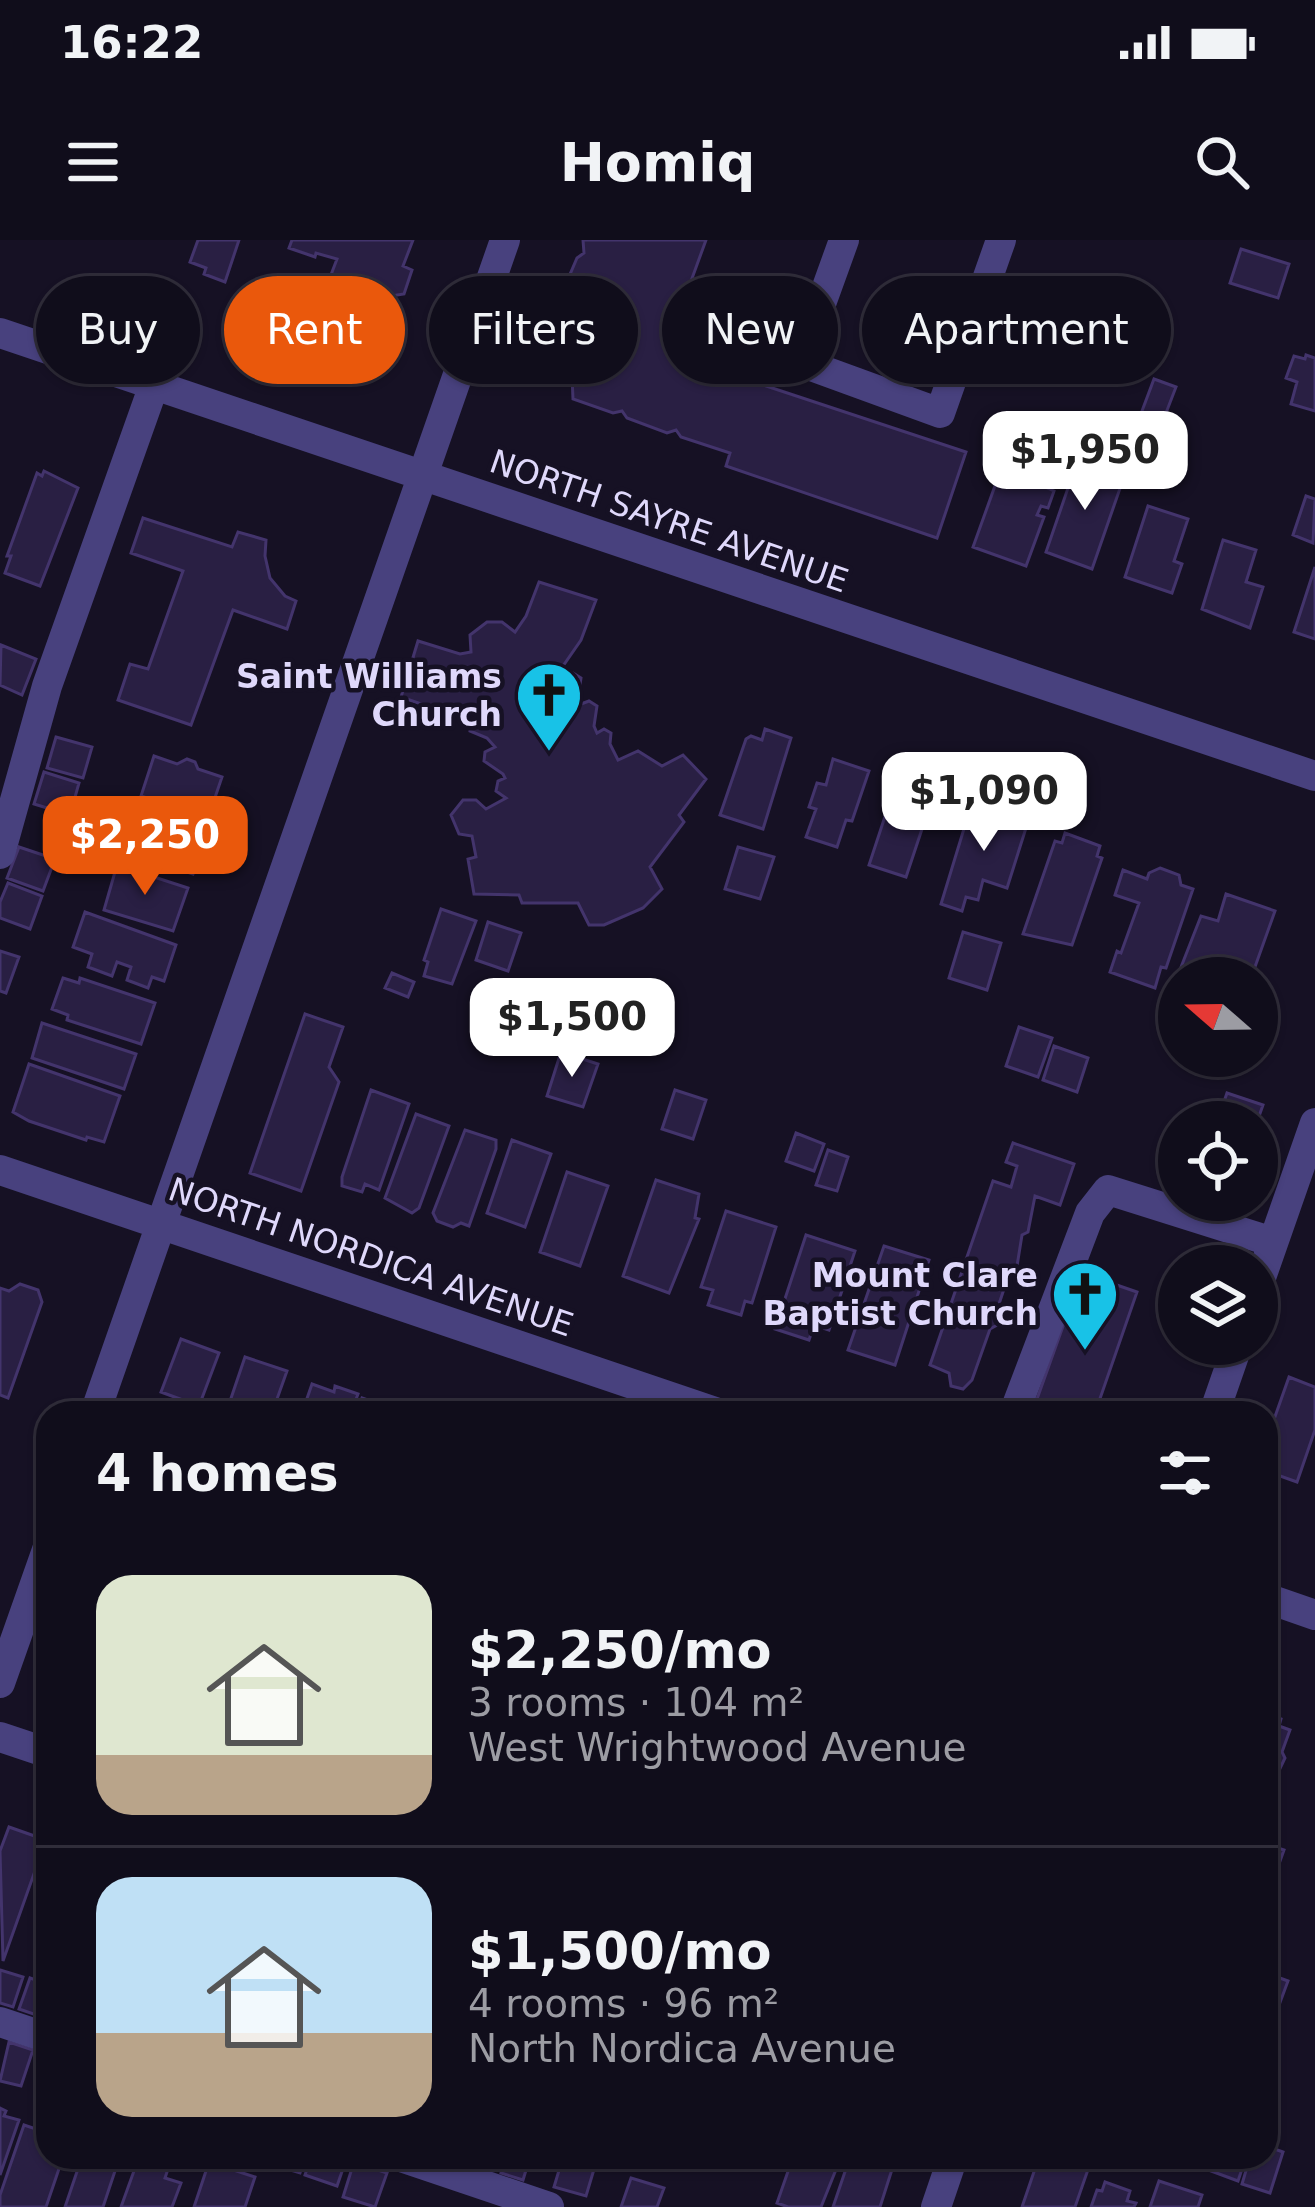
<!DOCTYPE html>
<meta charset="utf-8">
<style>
:root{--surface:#100d1b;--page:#191624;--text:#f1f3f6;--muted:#9c9ca3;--line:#302d3a;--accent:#ea580c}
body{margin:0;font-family:"DejaVu Sans",sans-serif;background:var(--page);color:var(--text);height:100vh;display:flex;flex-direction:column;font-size:45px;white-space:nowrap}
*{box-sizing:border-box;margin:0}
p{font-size:39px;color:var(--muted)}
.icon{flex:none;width:66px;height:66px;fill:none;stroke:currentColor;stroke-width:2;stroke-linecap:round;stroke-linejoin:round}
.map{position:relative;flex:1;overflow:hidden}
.side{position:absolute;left:36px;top:1161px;width:1242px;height:768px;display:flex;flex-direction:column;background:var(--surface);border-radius:36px;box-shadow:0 3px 9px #0004,0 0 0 3px var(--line)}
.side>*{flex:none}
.guide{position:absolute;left:36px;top:36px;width:1245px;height:108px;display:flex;gap:24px}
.needle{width:78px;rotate:290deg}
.fabs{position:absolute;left:1158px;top:717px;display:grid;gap:24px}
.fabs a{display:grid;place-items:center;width:120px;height:120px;border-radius:50%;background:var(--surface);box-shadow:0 3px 9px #0004,0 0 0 3px var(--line);font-size:60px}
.price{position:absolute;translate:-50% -102px;padding:0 27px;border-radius:24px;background:#fff;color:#222;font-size:39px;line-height:78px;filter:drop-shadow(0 3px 6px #0008)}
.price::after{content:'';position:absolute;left:50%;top:72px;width:36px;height:27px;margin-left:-18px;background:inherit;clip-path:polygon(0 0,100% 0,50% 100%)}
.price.current{background:var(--accent);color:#fff}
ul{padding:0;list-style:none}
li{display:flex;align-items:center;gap:36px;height:300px;padding:0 60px}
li+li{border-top:3px solid var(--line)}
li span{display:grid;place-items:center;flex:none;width:336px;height:240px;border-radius:36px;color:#555}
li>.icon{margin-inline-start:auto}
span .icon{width:144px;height:144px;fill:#fffc;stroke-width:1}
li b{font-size:51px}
h2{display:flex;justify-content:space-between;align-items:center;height:144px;padding:0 60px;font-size:51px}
.pill{padding:0 42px;border-radius:54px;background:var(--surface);box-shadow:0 3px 9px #0004,0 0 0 3px var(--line);font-size:42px;line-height:108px}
.pill.current{background:var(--accent);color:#fff}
.status{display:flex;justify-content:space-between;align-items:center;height:84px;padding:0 60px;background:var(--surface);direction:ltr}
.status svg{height:33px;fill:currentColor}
header{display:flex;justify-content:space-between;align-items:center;height:156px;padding:0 60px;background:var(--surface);font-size:54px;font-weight:700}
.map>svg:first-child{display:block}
.building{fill:#291f43;stroke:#43346c;stroke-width:3}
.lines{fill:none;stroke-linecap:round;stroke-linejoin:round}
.minor{stroke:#48417e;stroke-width:30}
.labels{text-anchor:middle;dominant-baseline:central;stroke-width:9;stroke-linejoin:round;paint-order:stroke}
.street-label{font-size:33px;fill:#dfd8fb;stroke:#161124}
.poi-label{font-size:33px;font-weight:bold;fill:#dfd8fb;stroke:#161124;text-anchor:end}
</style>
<div class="status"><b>16:22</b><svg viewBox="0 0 49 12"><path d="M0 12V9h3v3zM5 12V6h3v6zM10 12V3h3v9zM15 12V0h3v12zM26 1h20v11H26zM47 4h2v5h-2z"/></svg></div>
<header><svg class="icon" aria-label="menu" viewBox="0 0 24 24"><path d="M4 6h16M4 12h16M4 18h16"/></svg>Homiq<svg class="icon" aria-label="search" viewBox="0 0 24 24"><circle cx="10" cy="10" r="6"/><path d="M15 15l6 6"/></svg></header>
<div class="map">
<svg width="1315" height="1967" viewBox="0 0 1315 1967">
<rect width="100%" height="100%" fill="#161124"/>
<path class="building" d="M198,0h41l-14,42 -21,-8 2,-6 -16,-6z
M292,0h121l-10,26 9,4 -8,24 -39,6 -13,9 -10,14 -26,-9 21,-55 -21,-6 -1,4 -26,-9z
M583,0h123l-27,74 26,9 5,7 9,-2 49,16 -14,38 212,70 -29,86 -211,-72 4,-13 -49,-16 -5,-7 -9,3 -40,-15 -5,-7 -9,2 -40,-14 -1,-23 -4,-11 -26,-25 35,-82 7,-5z
M1241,9l48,15 -11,34 -48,-15z
M744,35l33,11 -6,20 -33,-12z
M1042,76l37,11 -12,40 -37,-12z
M1306,115l9,3v53l-24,-7 6,-22 -11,-4 8,-22 11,3z
M1154,139l22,8 -15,39 -22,-7z
M1024,216l31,10 -12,20 11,5 -6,17 -7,-2 -4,9 7,2 -18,49 -53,-19 32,-89 16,6z
M1078,219l47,15 -33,95 -46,-17z
M44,231l34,17 -38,98 -35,-13 6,-17h-4l30,-83 5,3z
M1306,256l9,3 -2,44 -20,-8z
M1148,266l40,13 -14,42 8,3 -10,29 -47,-16z
M143,278l89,29 6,-15 28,8 -1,16 5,22 15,18 11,5 -9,28 -54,-19 -42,115 -73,-25 12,-36 18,5 35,-98 -52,-18z
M1223,300l33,10 -10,32 17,5 -13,41 -48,-19z
M1315,327v72l-21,-7z
M539,342l57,18 -15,40 -20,29 6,7 6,-3 8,5 -3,20 3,6 8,-3 8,5 -3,20 3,7 7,-4 7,4 -1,11 8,16 20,-9 24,15 21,-11 23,24 -27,36 5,7 -34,45 12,22 -19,19 -39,17h-15l-11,-22h-56l-3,-8 -45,-1 -6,-35 8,-2 -4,-21 -13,-2 -8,-19 12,-15h13l10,9 20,-11 -10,-7 2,-10 7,-3 -2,-4 -19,-13 1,-9 10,-5 -8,-9 -17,-7 1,-8 6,-4 -2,-7h-31l-43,-15 17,-56 42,13 11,-2 -1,-17 17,-13h15l13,10 11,-16z
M1,405l35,14 -14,36 -22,-10z
M765,489l26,9 -28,91 -43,-14 26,-76 5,-3 11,4z
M56,497l36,10 -9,31 -36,-10z
M154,516l23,8 10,-5 8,3 3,7 24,8 -14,41 -67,-22z
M833,519l36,12 -17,50 -6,-1 -9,27 -31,-10 10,-28 -7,-2 8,-24 9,2z
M44,532l35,11 -9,32 -36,-11z
M899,534l23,8 -2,6 8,3 4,8 -26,78 -37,-12z
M978,563l45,14 -3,9 6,2 -19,60 -24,-8 -5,20 -12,-3 -4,14 -21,-7 29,-95 5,2z
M138,564l71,24 -16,46 -101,-35 10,-26 30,10z
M1065,593l35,13 -3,10 5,2 -30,87 -49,-11 32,-93 7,2z
M19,607l36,12 -12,32 -36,-13z
M738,607l36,10 -14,42 -35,-10z
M117,625l71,23 -15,43 -69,-21z
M1160,628l19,7 2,10 12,4 -27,79 -5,-1 -6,21 -45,-16 7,-21 4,2 18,-50 -24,-8 8,-25 24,9 2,-6z
M8,643l34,13 -12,33 -30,-11v-16z
M1226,654l49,17 -24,67 -75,2 25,-64 17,5z
M441,669l35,12 -24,63 -28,-8 4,-14 -4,-2z
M85,672l91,33 -12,36 -12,-4 -4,11 -21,-8 4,-13 -14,-5 -5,14 -24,-9 4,-13 -19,-7z
M488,682l33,11 -13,38 -32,-11z
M963,692l38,11 -14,47 -38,-12z
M0,711l19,6 -13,36 -6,-2z
M392,733l22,9 -6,15 -23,-9z
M63,738l16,5 1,-5 75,25 -14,41 -74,-24 1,-5 -16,-6z
M516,744l32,12 -19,52 -33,-12z
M305,774l38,13 -14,40 10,15 -38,109 -51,-18z
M42,783l94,31 -12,35 -92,-31z
M1019,787l33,11 -14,39 -32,-11z
M1054,806l34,12 -11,34 -34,-12z
M561,812l37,12 -15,43 -36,-11z
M29,824l91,32 -16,46 -17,-5 -1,3 -57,-19 -16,-9z
M371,850l38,14 -30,86 -14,-6 -3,8 -20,-6v-9z
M675,850l31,10 -13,39 -31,-10z
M1227,853l36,12 -6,17h-40z
M416,874l33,12 -30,82 -7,5 -27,-15z
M465,890l31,10v9l-27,77 -8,-3 -8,4 -16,-6 -4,-8z
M796,893l28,11 -10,27 -28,-10z
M512,900l39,14 -26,73 -38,-14z
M1013,903l61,21 -14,41 -25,-9 -7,36 -6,3 -5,31 -6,2 -13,39 -1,18 -7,4 -18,51 -9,9 -12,-3 -2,-13 -19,-8 63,-184 18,6 6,-21 -11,-4z
M828,910l20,7 -11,34 -21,-6z
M567,932l41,14 -28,80 -40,-14z
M656,940l43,14 -4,24 4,1 -30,74 -46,-17z
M726,971l50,16 -24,76 -7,-2 -4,14 -33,-10 5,-15 -12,-3z
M806,995l49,16 -26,79 -15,-5 -5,15 -34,-11z
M884,1006l45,14 -34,105 -47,-15z
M1082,1033l55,19 -42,121h-63z
M20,1044l18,6 4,12 -34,96 -8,-3v-107l9,3z
M181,1099l38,14 -20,53 -38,-14z
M245,1117l42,14 -15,42h-46z
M1289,1137l26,10v43l-18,52 -31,-11v-29z
M312,1144l22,8 1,-6 23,8 -7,19h-49z
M362,1158l35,12 -1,3h-40z
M1266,1473l15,6 -2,7 11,4 -8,22 3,6 -19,40z
M9,1587l37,13 -43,121 -3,-110z
M1266,1604l18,6 -10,28 -8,-3z
M0,1730l23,7 -10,30 -13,-4z
M1266,1733l22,8 -13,35 -9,-4z
M30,1738l18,6v35l-29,-10z
M9,1802l24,8 -12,36 -21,-5z
M0,1868l6,3 -2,5 15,4 -19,55z
M24,1885l24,8v24h15l-17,50h-46v-12z
M1266,1906l17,6 -13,41 -28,-9 8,-27h16z
M82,1917l36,5 -15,45h-38z
M139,1917h33l-7,21 16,5 -9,24h-51z
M269,1917h36l-5,16 -33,-10z
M311,1917h36l-10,29 -32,-11z
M506,1917h24l-7,23 -22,-7z
M563,1917l32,9 -9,30 -32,-9z
M793,1917h48l-20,50h-33l-11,-4z
M850,1917h46l-16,50h-47z
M1039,1917h41l11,4 -16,46h-53z
M1206,1917h40l-8,24 -35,-13z
M209,1922l46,15 -10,30h-51z
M354,1922l33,11 -12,34 -32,-10z
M631,1938l33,10 -7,19h-36z
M1159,1941l43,14 -4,12h-48z
M1105,1942l25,9 -3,10 9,2 -2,4h-43l6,-17 5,1z"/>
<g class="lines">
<path class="minor" d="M844,0l-44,122 140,51 61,-173
M0,93l1315,443
M0,614l47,-168 107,-301
M0,930l718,243
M1257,1049l58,-166
M95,1173l410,-1173
M1014,1173l76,-200 18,-23 165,52
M1214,1173l24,-69
M1266,1358l49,17
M0,1443l48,-136
M0,1497l48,16
M0,1782l48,16
M401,1917l148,50
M936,1967l17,-50"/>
</g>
<defs>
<g id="church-pin" transform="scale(3.45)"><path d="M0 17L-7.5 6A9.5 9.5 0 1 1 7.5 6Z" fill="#18c2e7" stroke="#161124"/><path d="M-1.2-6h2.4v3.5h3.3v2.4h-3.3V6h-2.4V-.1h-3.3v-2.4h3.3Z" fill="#111"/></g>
</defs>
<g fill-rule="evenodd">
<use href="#church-pin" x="549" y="455"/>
<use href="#church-pin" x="1085" y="1054"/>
</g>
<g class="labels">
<g class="street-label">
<text transform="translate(669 281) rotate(19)">NORTH SAYRE AVENUE</text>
<text transform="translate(371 1017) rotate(19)">NORTH NORDICA AVENUE</text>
</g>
<g class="poi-label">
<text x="502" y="436">Saint Williams<tspan x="502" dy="38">Church</tspan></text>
<text x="1038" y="1035">Mount Clare<tspan x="1038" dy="38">Baptist Church</tspan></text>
</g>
</g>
</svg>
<div class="fabs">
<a><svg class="needle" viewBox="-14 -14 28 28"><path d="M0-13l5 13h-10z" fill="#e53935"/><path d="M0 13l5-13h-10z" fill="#9c9ca3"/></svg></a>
<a><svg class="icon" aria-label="locate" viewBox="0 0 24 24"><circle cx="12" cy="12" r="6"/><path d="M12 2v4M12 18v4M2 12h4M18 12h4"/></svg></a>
<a><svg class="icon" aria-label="layers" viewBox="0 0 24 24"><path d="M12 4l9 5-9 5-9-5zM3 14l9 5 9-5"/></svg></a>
</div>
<b class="price" style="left:1085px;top:273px">$1,950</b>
<b class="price" style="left:984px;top:614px">$1,090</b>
<b class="price current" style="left:145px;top:658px">$2,250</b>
<b class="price" style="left:572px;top:840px">$1,500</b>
<div class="guide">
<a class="pill">Buy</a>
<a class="pill current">Rent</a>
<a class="pill">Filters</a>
<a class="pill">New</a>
<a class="pill">Apartment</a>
</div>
<section class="side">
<h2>4 homes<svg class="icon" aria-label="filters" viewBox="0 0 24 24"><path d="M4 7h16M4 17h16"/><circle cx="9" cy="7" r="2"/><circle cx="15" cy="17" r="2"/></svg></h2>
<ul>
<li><span style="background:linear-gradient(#dfe7d0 75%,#b9a48a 0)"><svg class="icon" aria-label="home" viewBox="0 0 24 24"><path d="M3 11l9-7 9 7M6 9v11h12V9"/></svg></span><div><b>$2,250/mo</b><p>3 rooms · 104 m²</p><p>West Wrightwood Avenue</p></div></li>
<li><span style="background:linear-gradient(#bfe0f5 65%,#b9a48a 0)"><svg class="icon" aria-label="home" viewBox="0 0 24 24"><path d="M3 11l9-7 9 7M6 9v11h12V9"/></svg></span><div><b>$1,500/mo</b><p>4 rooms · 96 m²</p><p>North Nordica Avenue</p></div></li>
</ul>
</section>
</div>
